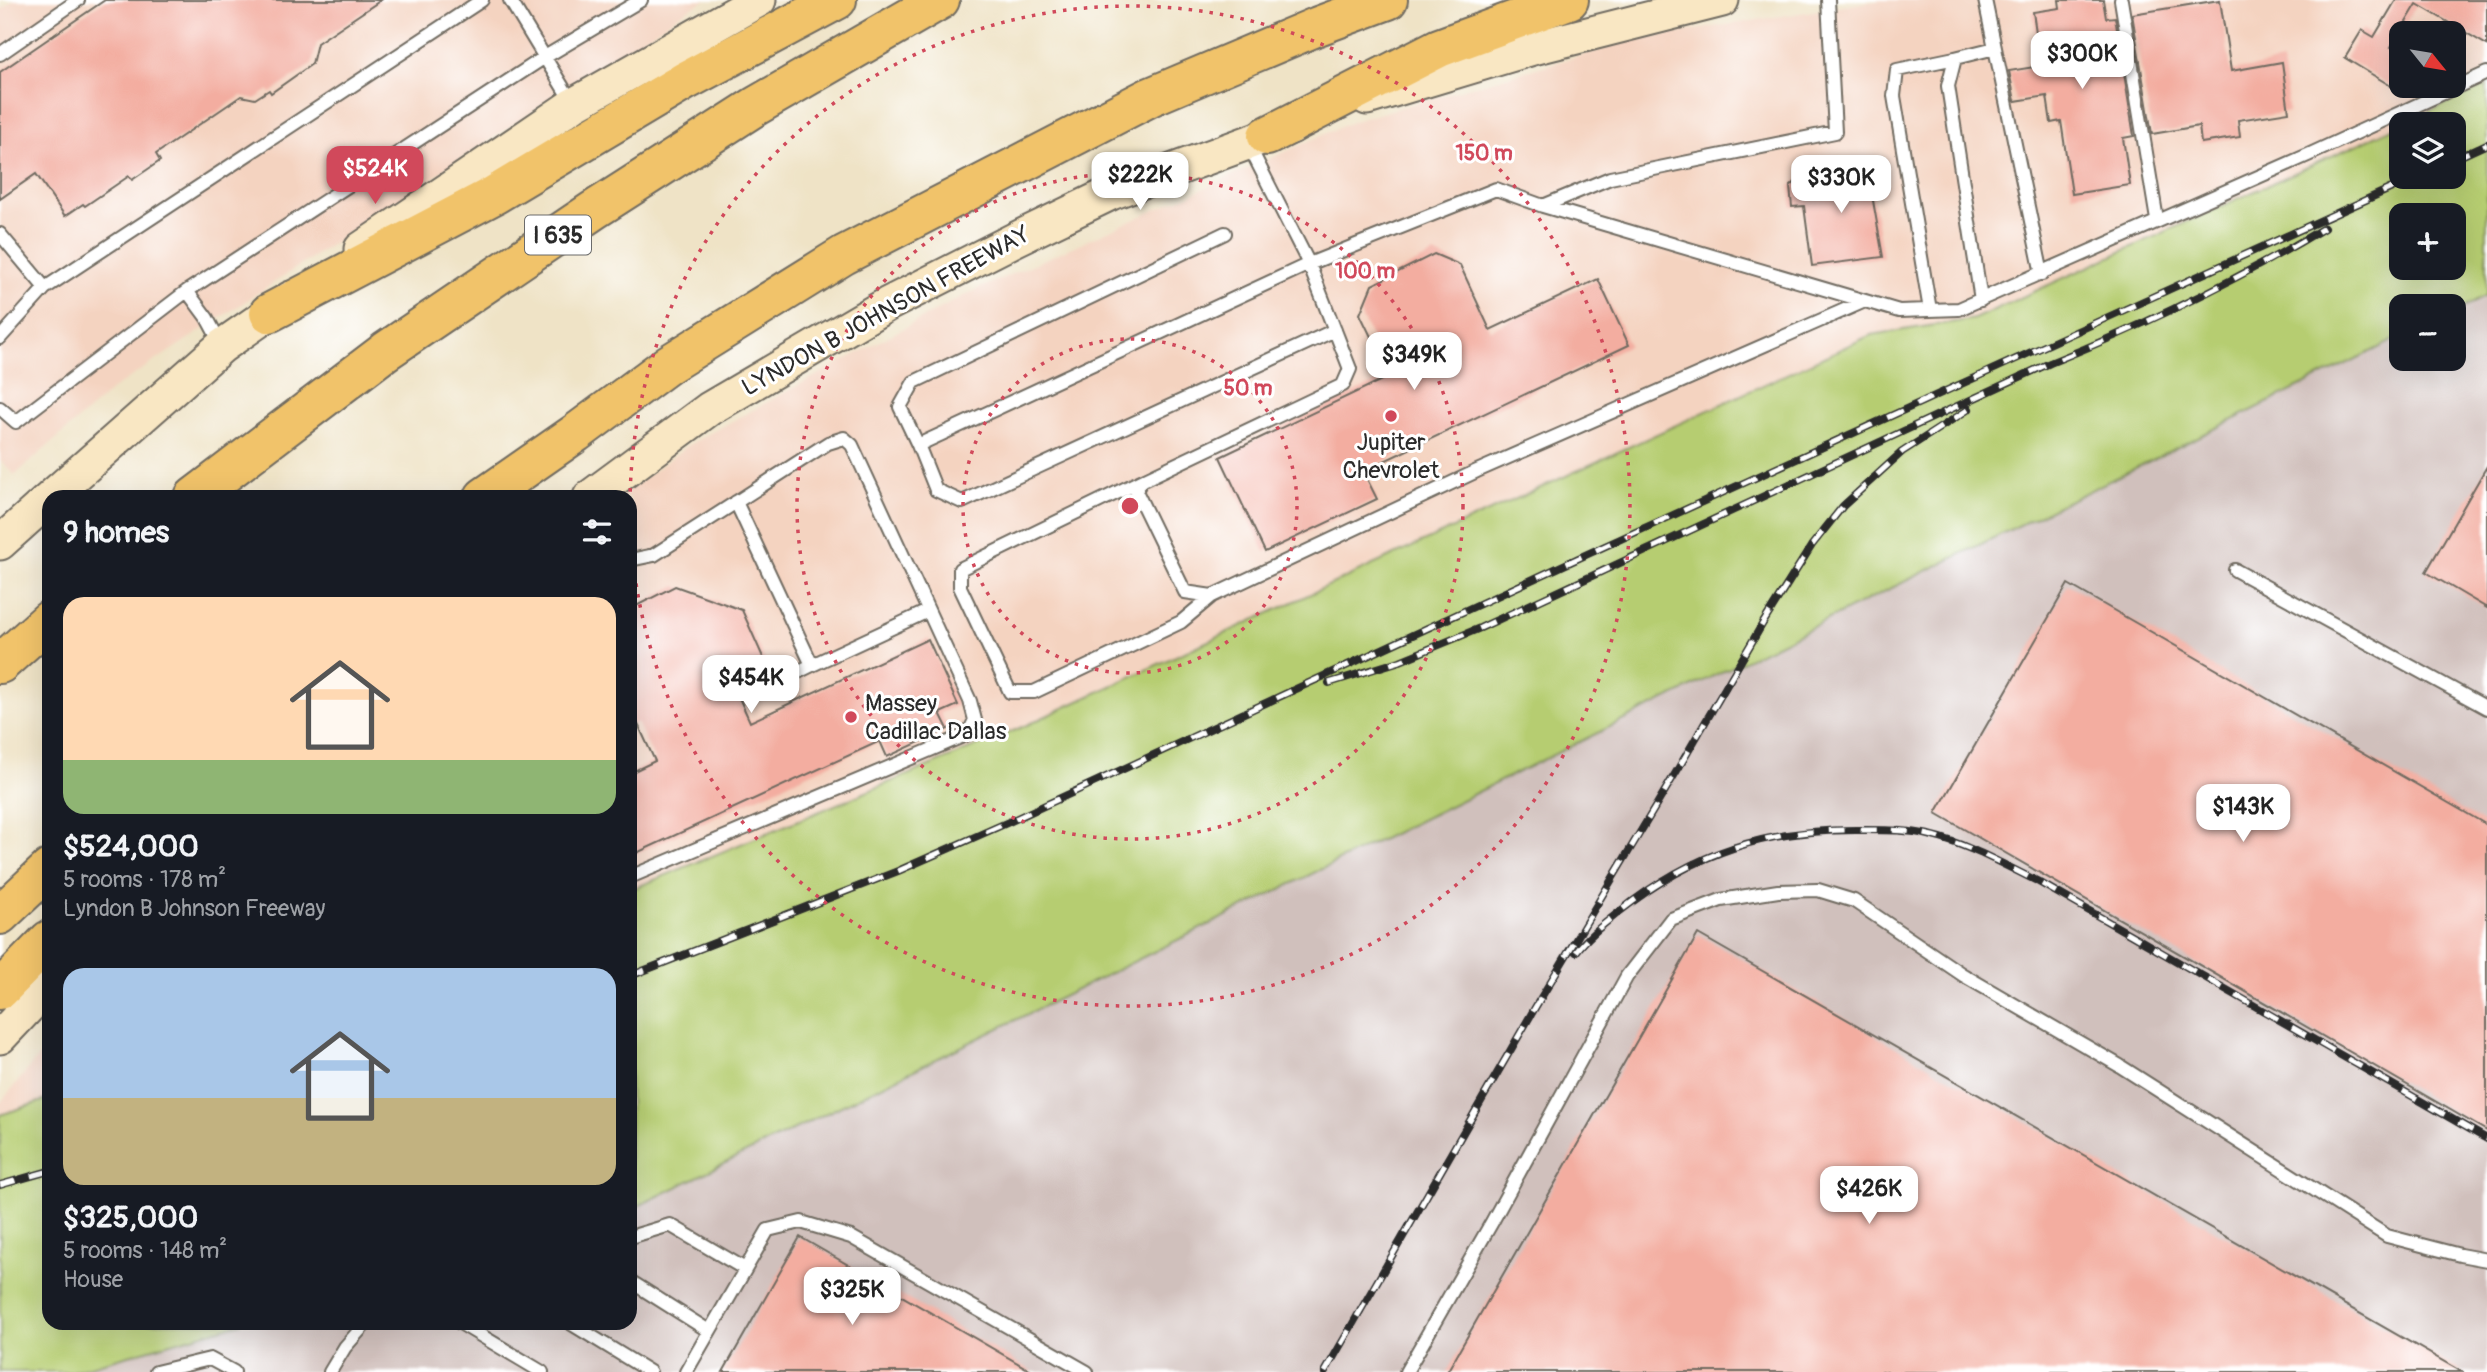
<!DOCTYPE html>
<meta charset="utf-8">
<style>
:root{--surface:#171b24;--page:#20242c;--text:#f1f3f6;--muted:#9ea1a6;--accent:#d1495b}
body{margin:0;font-family:Pangolin,sans-serif;background:var(--page);color:var(--text);height:100vh;display:flex;flex-direction:column;font-size:26px;white-space:nowrap}
*{box-sizing:border-box;margin:0}
p{font-size:23px;color:var(--muted)}
.icon{flex:none;width:38px;height:38px;fill:none;stroke:currentColor;stroke-width:2;stroke-linecap:round;stroke-linejoin:round}
.map{position:relative;flex:1;overflow:hidden}
.drawer{position:absolute;left:42px;top:490px;width:595px;height:840px;display:flex;flex-direction:column;background:var(--surface);border-radius:21px;box-shadow:0 7px 28px #0002}
.drawer>*{flex:none}
.needle{width:46px;rotate:120deg}
.controls{position:absolute;left:2389px;top:21px;display:grid;gap:14px}
.controls a{display:grid;place-items:center;width:77px;height:77px;border-radius:14px;background:var(--surface);box-shadow:0 7px 28px #0002;font-size:35px}
.price{position:absolute;translate:-50% -60px;padding:0 16px;border-radius:14px;background:#fff;color:#222;font-size:23px;line-height:46px;filter:drop-shadow(0 2px 4px #0008)}
.price::after{content:'';position:absolute;left:50%;top:42px;width:21px;height:16px;margin-left:-10px;background:inherit;clip-path:polygon(0 0,100% 0,50% 100%)}
.price.selected{background:var(--accent);color:#fff}
ul{padding:0;list-style:none}
li{display:grid;align-content:center;gap:14px;height:371px;padding:0 21px}
li span{display:grid;place-items:center;height:217px;border-radius:21px;color:#555}
li>.icon{margin-inline-start:auto}
span .icon{width:126px;height:126px;fill:#fffc;stroke-width:1}
li b{font-size:30px}
h2{display:flex;justify-content:space-between;align-items:center;height:84px;padding:0 21px;font-size:30px}
.map>svg:first-child{display:block}
.built{fill:#f4d3c0;fill-rule:evenodd}
.industrial{fill:#d0c0bc;fill-rule:evenodd}
.green{fill:#b6cd71;stroke:#707c4e;stroke-width:2;fill-rule:evenodd}
.building{fill:#f3ada0}
.lines{fill:none;stroke-linecap:round;stroke-linejoin:round}
.lane-casing{stroke:#706b61;stroke-width:16}
.secondary-casing{stroke:#706b61;stroke-width:37}
.highway-casing{stroke:#706b61;stroke-width:42}
.lane{stroke:#fff;stroke-width:12}
.secondary{stroke:#f9e7c3;stroke-width:33}
.highway{stroke:#f1c36a;stroke-width:38}
.rail-casing{stroke:#2b2b2b;stroke-width:8}
.rail{stroke:#fff;stroke-width:5;stroke-dasharray:16;stroke-linecap:butt}
.ring{fill:none;stroke:#d1495b;stroke-width:3.5;stroke-dasharray:3.5 7}
.poi-dot{fill:#d1495b;stroke:#fff;stroke-width:2.5}
.labels{text-anchor:middle;dominant-baseline:central;stroke-width:6;stroke-linejoin:round;paint-order:stroke}
.shield{fill:#fff;stroke:#6b6b6b;stroke-width:2}
.shield-label{font-size:23px;font-weight:bold;fill:#2b2b2b}
.street-label{font-size:24px;fill:#2b2b2b;stroke:#fff}
.poi-label{font-size:24px;fill:#2b2b2b;stroke:#fff}
.centre{fill:#d1495b;stroke:#fff;stroke-width:3.5}
.ring-label{font-size:21px;text-anchor:middle;font-weight:bold;fill:#d1495b;stroke:#fff;stroke-width:6;stroke-linejoin:round;paint-order:stroke}
</style>
<div class="map">
<svg width="2487" height="1372" viewBox="0 0 2487 1372">
<rect width="100%" height="100%" fill="#fff"/>
<filter id="ink" filterUnits="userSpaceOnUse"><feTurbulence type="fractalNoise" baseFrequency=".0143" numOctaves="2"/><feDisplacementMap in="SourceGraphic" scale="14" xChannelSelector="R" yChannelSelector="G"/><feConvolveMatrix kernelMatrix="1 2 1 2 8 2 1 2 1" color-interpolation-filters="sRGB"/></filter>
<filter id="wash" filterUnits="userSpaceOnUse"><feTurbulence type="fractalNoise" baseFrequency=".00686" numOctaves="4" result="noise"/><feDisplacementMap in="SourceGraphic" scale="28" xChannelSelector="R" yChannelSelector="G"/><feGaussianBlur stdDeviation="1.57" result="paint"/><feColorMatrix in="noise" values="0 0 0 0 0 0 0 0 0 0 0 0 0 0 0 0 0 1.4 0 .05"/><feComposite in="paint" operator="in"/></filter>
<g filter="url(#wash)">
<rect width="100%" height="100%" fill="#efe3c6"/>
<path class="built" d="M14,0h692l-19,10 -573,378 -99,87 -15,-15v-450z
M1881,0h606v85l-513,234 -103,16 -853,394 -388,161v-393h-11l71,-53 277,-150 387,-173 279,-81zM2401,33h53v53h-53z
M49,1044v55l-49,16v-12z"/>
<path class="industrial" d="M2487,267v1105h-2487l49,-49h581v-297zM2401,306h53v53h-53z"/>
<path class="green" d="M2487,85v210l-33,17v-6h-53v31l-1771,873v-320l388,-161 853,-394 103,-16zM2401,124h53v53h-53zM2401,215h53v53h-53z
M49,1099v224h193l-173,49h-69v-257z"/>
<g id="blocks">
<path class="building" d="M105,0h276l-64,43 -5,21 -41,29 -2,-3 -14,9 -14,-3 -85,58 4,7 -28,19 -3,-4 -44,30 -2,-2 -18,12 -29,-42 -36,25v-127z
M2059,0h44l3,18 9,-1 19,119 -11,2 7,47 -58,9 -11,-73 -10,2 -4,-27 -32,5 -6,-30 32,-5 -8,-54 27,-4z
M2220,0l11,71 51,-9 7,50 -51,8 2,17 -39,6 -2,-17 -47,8 -20,-120z
M2396,0h91v45l-70,-41 -26,43 10,6v39l-56,-34 17,-28 12,7z
M1868,166l12,6 5,21 -13,2 11,62 -71,9 -8,-60 -12,1 -2,-20 10,-9z
M1434,254l26,11 30,65 108,-51 31,66 -266,126 14,28 -112,53 -45,-95 170,-81 -30,-62 12,-29z
M2487,466v142l-61,-36z
M2068,584l419,241v306l-551,-318z
M675,586l67,24 24,54 -35,16 19,42 178,-83 30,66 -18,8 8,16 -61,28 -7,-16 -250,115v-83l25,-12 -18,-39 -7,3v-116z
M1698,934l764,438h-1015z
M800,1237l233,135h-310z"/>
</g>
</g>
<g filter="url(#ink)">
<use href="#blocks" fill-opacity="0" stroke="#706b61" stroke-width="2"/>
<g class="lines">
<g class="lane-casing">
<path id="lane" d="M510,0l63,104
M1985,0l57,274
M2121,0l36,220
M0,54l78,-54
M1248,144l61,120 187,-75 47,17 356,105 60,-2 349,-154 179,-82
M1543,206l67,-28 225,-46 -7,-132
M0,234l45,54 -45,50
M45,288l437,-288
M187,291l20,27 15,28
M1981,300l-33,-214 7,-28 40,-10
M1930,310l-36,-214 3,-26 58,-12
M1335,330l-373,172 -26,-12 -18,-45 391,-181 41,105 -7,16 -202,96 -5,10 49,101 27,4 265,-125 388,-170
M0,408l16,14 171,-131 358,-234 96,-57
M918,445l-18,-38 14,-25 311,-149
M1141,481l-181,88v18l50,105h24l147,-70 31,-26
M736,502l76,163 116,-54
M630,560l24,-5 174,-112 16,-5 8,7 118,256 5,19 -7,14 -338,143
M2235,570l252,138
M761,690l51,-25
M630,1237l40,-12 75,44
M630,1281l79,50
M460,1323l82,49
M570,1323l80,49
M156,1372l54,-13 24,13
M330,1372l15,-25 21,-24
M686,1372l82,-142 33,-8 50,15 236,135
M1406,1372l86,-150 135,-246 44,-57 50,-19 57,-9 40,-1 36,11 109,74 157,91 267,170 73,19 27,5"/>
</g>
<g class="secondary-casing">
<path id="secondary" d="M1367,98l166,-50 189,-48
M361,249l212,-144 186,-105
M51,497l171,-151 69,-48
M590,497l119,-88 179,-105 128,-65 95,-46 180,-66
M0,543l49,-44
M0,1037l49,-52"/>
</g>
<g class="highway-casing">
<path id="highway" d="M1267,136l172,-88 130,-48
M269,313l225,-118 191,-114 152,-81
M194,497l192,-146 208,-141 162,-104 184,-106
M484,497l92,-64 93,-69 175,-109 306,-158 168,-71 70,-26
M0,664l49,-44
M0,915l49,-46
M0,990l49,-50"/>
</g>
<use href="#lane" class="lane"/>
<use href="#secondary" class="secondary"/>
<use href="#highway" class="highway"/>
<g class="rail-casing">
<path id="rail" d="M2454,159l33,-15
M1329,683l71,-22 80,-33 570,-265c95,-38 186,-82 274,-135
M1576,952c12,-16 28,-28 43,-40 76,-61 150,-84 247,-82 21,0 43,0 63,5 39,9 73,29 108,46l450,258
M630,976l268,-105 113,-50 570,-264 835,-380
M0,1185l49,-14
M1325,1372l211,-366 142,-237 85,-146 49,-78 31,-39 59,-54 67,-43"/>
</g>
<use href="#rail" class="rail"/>
</g>
</g>
<g class="ring">
<circle cx="1130" cy="506" r="167"/>
<circle cx="1130" cy="506" r="333"/>
<path d="M630 502A500 500 0 1 1 630 510"/>
</g>
<g class="poi-dot">
<circle cx="1391" cy="416" r="7"/>
<circle cx="851" cy="717" r="7"/>
</g>
<g class="labels">
<rect class="shield" x="525" y="215.5" width="66" height="39" rx="5"/>
<g class="shield-label">
<text x="558" y="235">I 635</text>
</g>
<g class="street-label">
<text transform="translate(886 311) rotate(-29)">LYNDON B JOHNSON FREEWAY</text>
</g>
<g class="poi-label">
<text x="1391" y="442">Jupiter<tspan x="1391" dy="28">Chevrolet</tspan></text>
<text x="865" y="703" text-anchor="start">Massey<tspan x="865" dy="28">Cadillac Dallas</tspan></text>
</g>
</g>
<circle cx="1130" cy="506" r="10" class="centre"/>
<g class="ring-label">
<text x="1484" y="160">150 m</text>
<text x="1365" y="278">100 m</text>
<text x="1248" y="395">50 m</text>
</g>
</svg>
<div class="controls">
<a><svg class="needle" viewBox="-14 -14 28 28"><path d="M0-13l5 13h-10z" fill="#e53935"/><path d="M0 13l5-13h-10z" fill="#9ea1a6"/></svg></a>
<a><svg class="icon" aria-label="layers" viewBox="0 0 24 24"><path d="M12 4l9 5-9 5-9-5zM3 14l9 5 9-5"/></svg></a>
<a>+</a>
<a>−</a>
</div>
<b class="price" style="left:2082px;top:91px">$300K</b>
<b class="price selected" style="left:375px;top:206px">$524K</b>
<b class="price" style="left:1140px;top:212px">$222K</b>
<b class="price" style="left:1841px;top:215px">$330K</b>
<b class="price" style="left:1414px;top:392px">$349K</b>
<b class="price" style="left:751px;top:715px">$454K</b>
<b class="price" style="left:2243px;top:844px">$143K</b>
<b class="price" style="left:1869px;top:1226px">$426K</b>
<b class="price" style="left:852px;top:1327px">$325K</b>
<section class="drawer">
<h2>9 homes<svg class="icon" aria-label="filters" viewBox="0 0 24 24"><path d="M4 7h16M4 17h16"/><circle cx="9" cy="7" r="2"/><circle cx="15" cy="17" r="2"/></svg></h2>
<ul>
<li><span style="background:linear-gradient(#ffd9b3 75%,#8fb573 0)"><svg class="icon" aria-label="home" viewBox="0 0 24 24"><path d="M3 11l9-7 9 7M6 9v11h12V9"/></svg></span><div><b>$524,000</b><p>5 rooms · 178 m²</p><p>Lyndon B Johnson Freeway</p></div></li>
<li><span style="background:linear-gradient(#a9c7e8 60%,#c2b280 0)"><svg class="icon" aria-label="home" viewBox="0 0 24 24"><path d="M3 11l9-7 9 7M6 9v11h12V9"/></svg></span><div><b>$325,000</b><p>5 rooms · 148 m²</p><p>House</p></div></li>
</ul>
</section>
</div>
